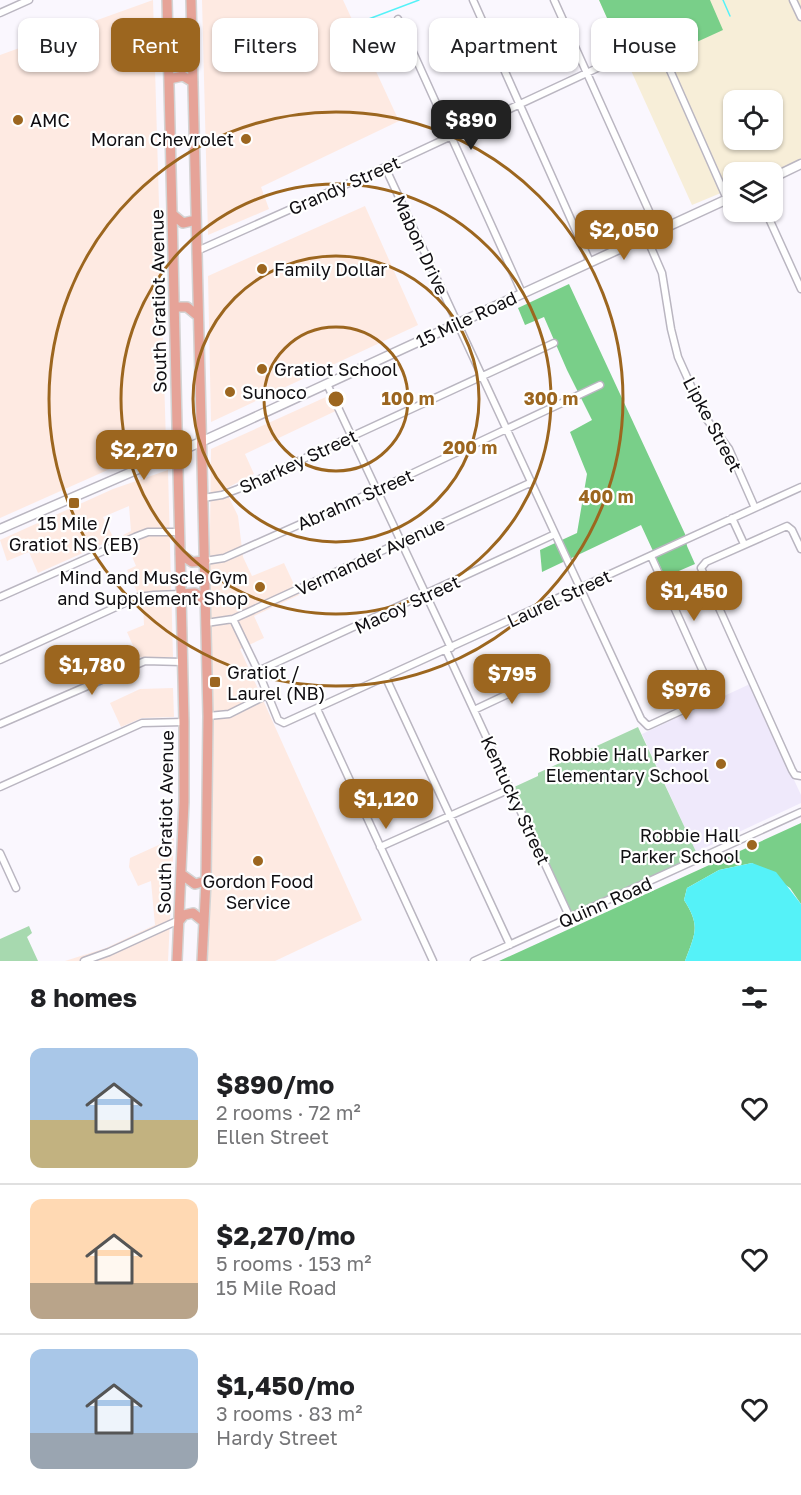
<!DOCTYPE html>
<meta charset="utf-8">
<style>
:root{--surface:#fff;--page:#f2f2f2;--text:#202124;--muted:#757577;--line:#e0e0e0;--accent:#9c661f}
body{margin:0;font-family:"Golos Text",sans-serif;background:var(--page);color:var(--text);height:100vh;display:flex;flex-direction:column;font-size:22px;white-space:nowrap}
*{box-sizing:border-box;margin:0}
p{font-size:20px;color:var(--muted)}
.icon{flex:none;width:33px;height:33px;fill:none;stroke:currentColor;stroke-width:2;stroke-linecap:round;stroke-linejoin:round}
.map{position:relative;height:961px;overflow:hidden}
.details{display:flex;flex-direction:column;background:var(--surface);flex:1}
.details>*{flex:none}
.banner{position:absolute;left:18px;top:18px;width:765px;height:54px;display:flex;gap:12px}
.buttons{position:absolute;left:723px;top:90px;display:grid;gap:12px}
.buttons a{display:grid;place-items:center;width:60px;height:60px;border-radius:12px;background:var(--surface);box-shadow:0 2px 4px #0004;font-size:30px}
.price{position:absolute;translate:-50% -51px;padding:0 14px;border-radius:12px;background:var(--accent);color:#fff;font-size:20px;line-height:39px;filter:drop-shadow(0 2px 3px #0008)}
.price::after{content:'';position:absolute;left:50%;top:36px;width:18px;height:14px;margin-left:-9px;background:inherit;clip-path:polygon(0 0,100% 0,50% 100%)}
.price.current{background:#222;color:#fff}
ul{padding:0;list-style:none}
li{display:flex;align-items:center;gap:18px;height:150px;padding:0 30px}
li+li{border-top:2px solid var(--line)}
li span{display:grid;place-items:center;flex:none;width:168px;height:120px;border-radius:12px;color:#555}
li>.icon{margin-inline-start:auto}
span .icon{width:72px;height:72px;fill:#fffc;stroke-width:1}
li b{font-size:26px}
h2{display:flex;justify-content:space-between;align-items:center;height:72px;padding:0 30px;font-size:26px}
.tag{padding:0 21px;border-radius:12px;background:var(--surface);box-shadow:0 2px 4px #0004;font-size:21px;line-height:54px}
.tag.current{background:var(--accent);color:#fff}
.map>svg:first-child{display:block}
.commercial{fill:#feeae2}
.industrial{fill:#f7eed8;fill-rule:evenodd}
.built{fill:#efe9fb}
.green{fill:#a7d9af}
.forest{fill:#79cf89}
.water{fill:#55f2f8}
.lines{fill:none;stroke-linecap:round;stroke-linejoin:round}
.stream{stroke:#55f2f8;stroke-width:1.5}
.street-casing{stroke:#bab6c1;stroke-width:9}
.secondary-casing{stroke:#bab6c1;stroke-width:11}
.primary-casing{stroke:#d4d4d4;stroke-width:12}
.street{stroke:#fff;stroke-width:6}
.secondary{stroke:#fff;stroke-width:8}
.primary{stroke:#e6a398;stroke-width:9}
.ring{fill:none;stroke:#9c661f;stroke-width:3}
.poi-dot{fill:#9c661f;stroke:#fff;stroke-width:2}
.labels{text-anchor:middle;dominant-baseline:central;stroke-width:4.5;stroke-linejoin:round;paint-order:stroke}
.poi-label{font-size:18px;fill:#100e12;stroke:#fff;text-anchor:start}
.street-label{font-size:18px;fill:#100e12;stroke:#fff}
.centre{fill:#9c661f;stroke:#fff;stroke-width:3}
.ring-label{font-size:18px;text-anchor:middle;font-weight:bold;fill:#9c661f;stroke:#fff;stroke-width:4.5;stroke-linejoin:round;paint-order:stroke}
</style>
<div class="map">
<svg width="801" height="961" viewBox="0 0 801 961">
<rect width="100%" height="100%" fill="#faf7fe"/>
<path class="commercial" d="M153,0l13,444 -166,74v-463z
M202,0h141l56,121 -138,66 8,22 -61,26z
M365,206l53,119 -207,97 -3,-146z
M337,392l7,15 -99,47 9,20 -29,15 13,27 5,41 9,19 32,-13 15,32 -45,21 10,22 -24,11 122,271 -87,41h-70l6,-512z
M168,470l5,187h-35l-11,-25 17,-7 -1,-20 -16,-35 9,-4 -13,-31 8,-4 -2,-25 -26,11 11,22 -76,34 -9,-21 -22,9 -7,-21 113,-51z
M173,688l1,29 -32,1 -21,9 -11,-24 30,-14z
M174,838l-6,123h-103l41,-13 49,-23 -4,-44 -13,5 -9,-19 1,-9z"/>
<path class="industrial" d="M599,0h202v161l-28,12 -39,-1 -1,16 -41,17zM734,100h38v40h-38z"/>
<path class="built" d="M750,684l51,111v8l-105,49 -54,-118z"/>
<path class="green" d="M638,727l60,129 -128,58 -58,-126 26,-12v-3z
M29,926l3,7 -5,4 11,24h-38v-22z"/>
<path class="forest" d="M599,0h111l13,30 -92,42z
M569,284l116,250 2,12 8,18 -30,13 -24,-52 -99,47 -2,-22 37,-17 10,-59 -17,-42 22,-12 -25,-50 -23,-53 -19,8 -7,-17z
M801,823v81l-11,-16 -38,-25 -33,7 -32,18 -3,12c17,26 11,34 1,61h-186z"/>
<path class="water" d="M752,863l24,9 25,32v57h-116c10,-27 16,-35 -1,-61l3,-12 32,-18z"/>
<g class="lines">
<path class="stream" d="M723,0l7,16
M366,20l53,-20"/>
<g class="street-casing">
<path id="street" d="M473,0l117,262
M554,0l104,231
M793,0l8,17
M0,13l29,-13
M398,19l124,274
M669,68l58,131
M385,167l256,552 7,7 61,-28 2,-2 -1,-9 -59,-131
M766,212l35,77
M646,236l16,37 9,56 7,28 27,60 24,32 26,59
M197,251l188,-84 236,-110
M327,384l124,264
M203,498l19,-3 16,-6 316,-146
M732,518l12,26
M801,549l-9,-19 -5,-4 -81,36 -5,6 91,202 3,5 6,1
M205,561l19,-3 153,-68 223,-105
M0,597l135,-60 13,-5h32
M233,619l25,52 20,49 6,3 517,-236
M206,623l27,-4 299,-137
M446,650l124,268
M0,660l138,-63 16,-2 27,-1
M258,671l297,-137
M386,678l124,267
M317,709l116,252
M474,710l66,-31
M208,716l21,-2 38,-19
M0,724l145,-63 37,1
M0,787l142,-64 42,-1
M380,847l130,-58
M0,853l16,35
M84,961l25,-9 70,-32
M474,961l327,-149"/>
</g>
<g class="secondary-casing">
<path id="secondary" d="M772,178l29,-14
M0,529l203,-88 531,-245"/>
</g>
<g class="primary-casing">
<path id="primary" d="M167,0l17,722v80l-7,159
M191,0l17,716 -2,165 -4,80
M168,47l15,7 9,-5
M169,79l14,-3 10,6
M172,214l11,9 13,-3
M175,307h12l11,9
M180,554l12,8 13,-1
M181,594l14,-1 10,7
M181,874l14,10 11,-3
M180,920l4,-5 9,-2 11,9"/>
</g>
<use href="#street" class="street"/>
<use href="#secondary" class="secondary"/>
<use href="#primary" class="primary"/>
</g>
<g class="ring">
<circle cx="336" cy="399" r="72"/>
<circle cx="336" cy="399" r="143"/>
<circle cx="336" cy="399" r="215"/>
<circle cx="336" cy="399" r="287"/>
</g>
<g class="poi-dot">
<circle cx="18" cy="120" r="6"/>
<circle cx="246" cy="139" r="6"/>
<circle cx="262" cy="269" r="6"/>
<circle cx="262" cy="369" r="6"/>
<circle cx="230" cy="392" r="6"/>
<rect x="68" y="497" width="12" height="12" rx="3"/>
<circle cx="260" cy="587" r="6"/>
<rect x="209" y="676" width="12" height="12" rx="3"/>
<circle cx="721" cy="764" r="6"/>
<circle cx="752" cy="845" r="6"/>
<circle cx="258" cy="861" r="6"/>
</g>
<g class="labels">
<g class="poi-label">
<text x="30" y="120">AMC</text>
<text x="234" y="139" text-anchor="end">Moran Chevrolet</text>
<text x="274" y="269">Family Dollar</text>
<text x="274" y="369">Gratiot School</text>
<text x="242" y="392">Sunoco</text>
<text x="74" y="523" text-anchor="middle">15 Mile /<tspan x="74" dy="21">Gratiot NS (EB)</tspan></text>
<text x="248" y="577" text-anchor="end">Mind and Muscle Gym<tspan x="248" dy="21">and Supplement Shop</tspan></text>
<text x="227" y="672">Gratiot /<tspan x="227" dy="21">Laurel (NB)</tspan></text>
<text x="709" y="754" text-anchor="end">Robbie Hall Parker<tspan x="709" dy="21">Elementary School</tspan></text>
<text x="740" y="835" text-anchor="end">Robbie Hall<tspan x="740" dy="21">Parker School</tspan></text>
<text x="258" y="881" text-anchor="middle">Gordon Food<tspan x="258" dy="21">Service</tspan></text>
</g>
<g class="street-label">
<text transform="translate(344 185) rotate(-24)">Grandy Street</text>
<text transform="translate(421 245) rotate(65)">Mabon Drive</text>
<text transform="translate(158 301) rotate(-91)">South Gratiot Avenue</text>
<text transform="translate(466 319) rotate(-25)">15 Mile Road</text>
<text transform="translate(713 424) rotate(62)">Lipke Street</text>
<text transform="translate(298 461) rotate(-25)">Sharkey Street</text>
<text transform="translate(355 499) rotate(-24)">Abrahm Street</text>
<text transform="translate(370 556) rotate(-25)">Vermander Avenue</text>
<text transform="translate(559 598) rotate(-25)">Laurel Street</text>
<text transform="translate(407 604) rotate(-25)">Macoy Street</text>
<text transform="translate(516 800) rotate(65)">Kentucky Street</text>
<text transform="translate(165 822) rotate(-89)">South Gratiot Avenue</text>
<text transform="translate(605 902) rotate(-24)">Quinn Road</text>
</g>
</g>
<circle cx="336" cy="399" r="9" class="centre"/>
<g class="ring-label">
<text x="408" y="405">100 m</text>
<text x="551" y="405">300 m</text>
<text x="470" y="454">200 m</text>
<text x="606" y="503">400 m</text>
</g>
</svg>
<div class="buttons">
<a><svg class="icon" aria-label="locate" viewBox="0 0 24 24"><circle cx="12" cy="12" r="6"/><path d="M12 2v4M12 18v4M2 12h4M18 12h4"/></svg></a>
<a><svg class="icon" aria-label="layers" viewBox="0 0 24 24"><path d="M12 4l9 5-9 5-9-5zM3 14l9 5 9-5"/></svg></a>
</div>
<b class="price current" style="left:471px;top:151px">$890</b>
<b class="price" style="left:624px;top:261px">$2,050</b>
<b class="price" style="left:144px;top:481px">$2,270</b>
<b class="price" style="left:694px;top:622px">$1,450</b>
<b class="price" style="left:92px;top:696px">$1,780</b>
<b class="price" style="left:512px;top:705px">$795</b>
<b class="price" style="left:686px;top:721px">$976</b>
<b class="price" style="left:386px;top:830px">$1,120</b>
<div class="banner">
<a class="tag">Buy</a>
<a class="tag current">Rent</a>
<a class="tag">Filters</a>
<a class="tag">New</a>
<a class="tag">Apartment</a>
<a class="tag">House</a>
</div>
</div>
<section class="details">
<h2>8 homes<svg class="icon" aria-label="filters" viewBox="0 0 24 24"><path d="M4 7h16M4 17h16"/><circle cx="9" cy="7" r="2"/><circle cx="15" cy="17" r="2"/></svg></h2>
<ul>
<li><span style="background:linear-gradient(#a9c7e8 60%,#c2b280 0)"><svg class="icon" aria-label="home" viewBox="0 0 24 24"><path d="M3 11l9-7 9 7M6 9v11h12V9"/></svg></span><div><b>$890/mo</b><p>2 rooms · 72 m²</p><p>Ellen Street</p></div><svg class="icon" aria-label="heart" viewBox="0 0 24 24"><path d="M12 20l-8-8c-3-5 5-10 8-4 3-6 11-1 8 4z"/></svg></li>
<li><span style="background:linear-gradient(#ffd9b3 70%,#b9a48a 0)"><svg class="icon" aria-label="home" viewBox="0 0 24 24"><path d="M3 11l9-7 9 7M6 9v11h12V9"/></svg></span><div><b>$2,270/mo</b><p>5 rooms · 153 m²</p><p>15 Mile Road</p></div><svg class="icon" aria-label="heart" viewBox="0 0 24 24"><path d="M12 20l-8-8c-3-5 5-10 8-4 3-6 11-1 8 4z"/></svg></li>
<li><span style="background:linear-gradient(#a9c7e8 70%,#9aa5b1 0)"><svg class="icon" aria-label="home" viewBox="0 0 24 24"><path d="M3 11l9-7 9 7M6 9v11h12V9"/></svg></span><div><b>$1,450/mo</b><p>3 rooms · 83 m²</p><p>Hardy Street</p></div><svg class="icon" aria-label="heart" viewBox="0 0 24 24"><path d="M12 20l-8-8c-3-5 5-10 8-4 3-6 11-1 8 4z"/></svg></li>
</ul>
</section>
